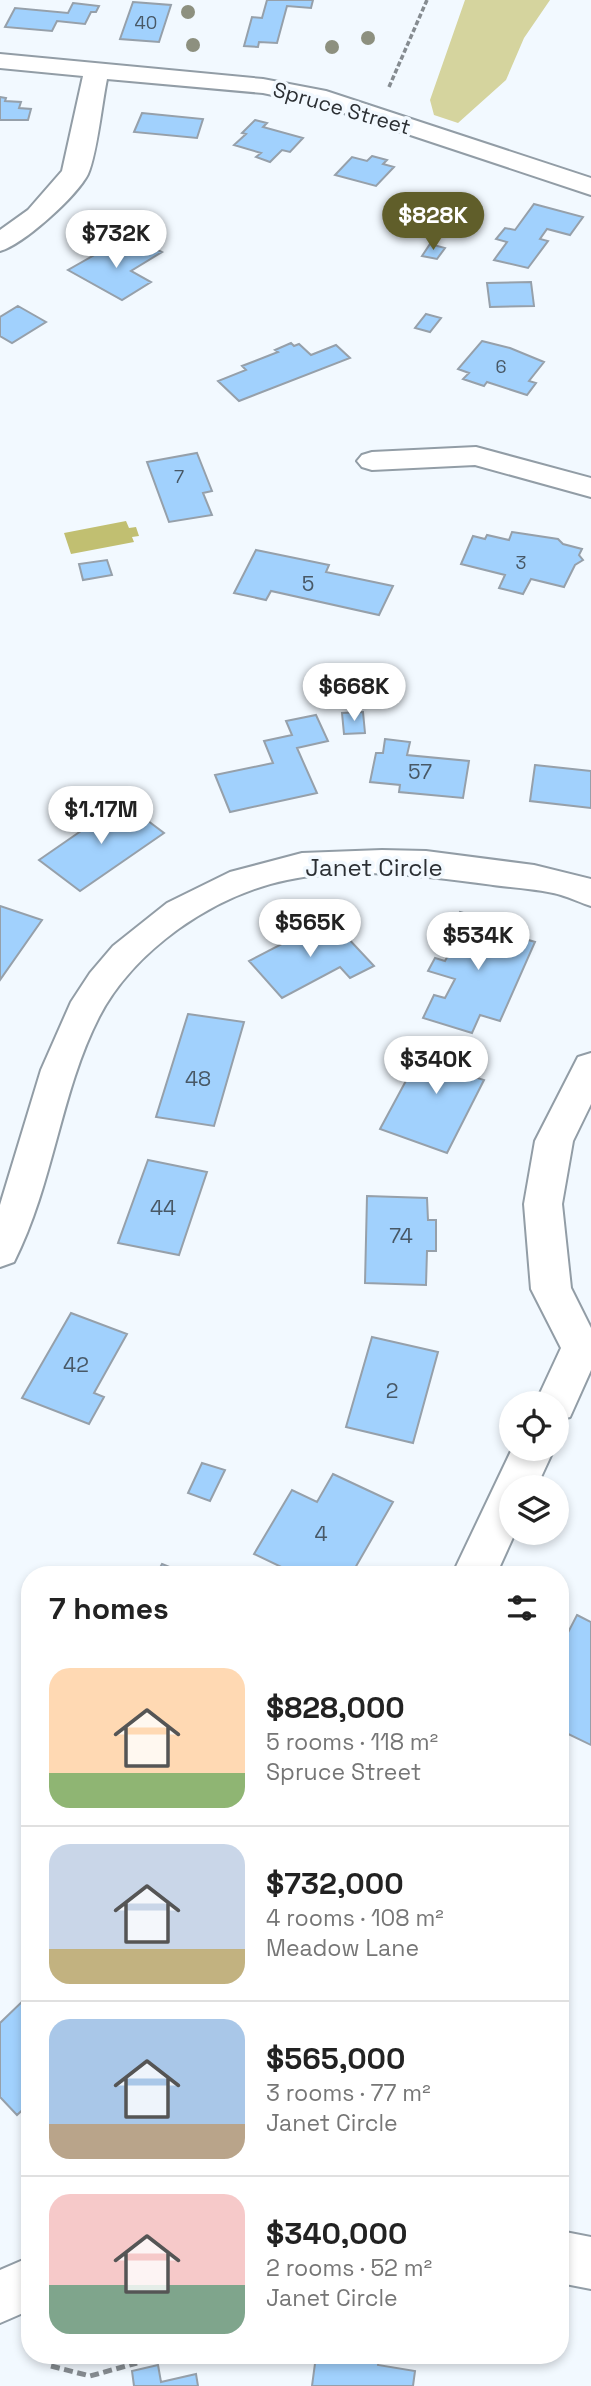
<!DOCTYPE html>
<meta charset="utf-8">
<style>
:root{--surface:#fff;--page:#f2f2f2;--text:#222;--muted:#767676;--line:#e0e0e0;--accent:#605e2a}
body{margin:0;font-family:"Space Grotesk",sans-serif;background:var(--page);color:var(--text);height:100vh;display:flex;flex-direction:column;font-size:26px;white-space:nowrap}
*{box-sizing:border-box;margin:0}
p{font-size:23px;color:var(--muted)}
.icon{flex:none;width:38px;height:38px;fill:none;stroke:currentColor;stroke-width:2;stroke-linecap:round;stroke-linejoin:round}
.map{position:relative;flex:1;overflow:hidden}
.drawer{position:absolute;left:21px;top:1566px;width:548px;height:798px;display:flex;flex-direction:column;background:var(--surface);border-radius:28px;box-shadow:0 4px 10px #0003}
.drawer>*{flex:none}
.controls{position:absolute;left:499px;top:1391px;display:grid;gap:14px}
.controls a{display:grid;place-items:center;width:70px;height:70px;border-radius:50%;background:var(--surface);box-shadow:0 4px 10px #0003;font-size:35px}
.price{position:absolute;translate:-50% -60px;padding:0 16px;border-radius:24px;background:#fff;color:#222;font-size:23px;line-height:46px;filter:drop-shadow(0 2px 4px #0008)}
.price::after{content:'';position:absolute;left:50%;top:42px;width:21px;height:16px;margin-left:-10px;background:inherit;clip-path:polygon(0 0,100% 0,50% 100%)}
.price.selected{background:var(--accent);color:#fff}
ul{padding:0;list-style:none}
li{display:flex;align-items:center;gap:21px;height:175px;padding:0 28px}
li+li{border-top:2px solid var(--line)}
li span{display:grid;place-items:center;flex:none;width:196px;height:140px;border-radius:21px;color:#555}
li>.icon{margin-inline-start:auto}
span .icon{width:84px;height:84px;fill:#fffc;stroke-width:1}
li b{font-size:30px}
h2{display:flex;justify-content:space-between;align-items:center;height:84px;padding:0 28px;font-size:30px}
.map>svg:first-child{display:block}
.green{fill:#d5d49e}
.water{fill:#c1bf71}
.building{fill:#a1d1fd;stroke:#96a0aa;stroke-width:2}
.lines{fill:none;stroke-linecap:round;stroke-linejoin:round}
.minor-casing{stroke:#929da6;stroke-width:4}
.path-far1{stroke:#868c91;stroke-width:3.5;stroke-dasharray:5 2.5;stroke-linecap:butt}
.path{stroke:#868c91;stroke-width:5;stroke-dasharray:9 4.5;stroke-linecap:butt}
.minor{fill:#fff;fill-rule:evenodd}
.tree{fill:#8d907f}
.labels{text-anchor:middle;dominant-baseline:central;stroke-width:7;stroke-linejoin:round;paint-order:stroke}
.far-number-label{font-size:18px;fill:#485866}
.far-street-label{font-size:21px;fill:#2b2f33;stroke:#f2f9ff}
.number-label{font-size:21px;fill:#485866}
.street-label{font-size:24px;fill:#2b2f33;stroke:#f2f9ff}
</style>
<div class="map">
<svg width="591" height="2386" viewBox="0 0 591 2386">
<rect width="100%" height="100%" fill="#f2f9ff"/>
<path class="green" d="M465,0h85l-26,38 -18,42 -48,43 -24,-8 -4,-15z"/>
<path class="water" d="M126,521l3,7 7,-1 3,9 -7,1 2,5 -63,12 -7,-21z"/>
<path class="building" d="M267,0h46l-2,8 -24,-2 -10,37 -18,-1 -1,5 -14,-1 8,-29 10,1z
M133,2l38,3 -12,37 -39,-3z
M73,3l26,3 -3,6h-5l-6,12 -28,-3 -5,10 -47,-4 10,-19 53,5z
M0,97l6,1 -1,3 16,1 -2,6 12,1 -3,11h-28z
M142,113l61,6 -6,19 -63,-6z
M255,120l12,3 -4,4 40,11 -13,14 -8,-2 -12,12 -14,-5 5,-4 -27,-8 12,-11 -4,-1z
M372,156l15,4 -4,4 11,3 -18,19 -41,-11 17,-18 15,4z
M534,204l49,13 -13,18 -23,-6 -7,10 8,2 -20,27 -34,-8 13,-18 -11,-3 9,-11 10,2z
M430,244l15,4 -8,11 -15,-3z
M112,245l18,10 18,-10 14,7 -31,19 20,11 -29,18 -54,-30z
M531,282l3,24 -44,1 -3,-24z
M18,306l28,16 -34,21 -12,-7v-19z
M426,314l15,4 -11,14 -15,-4z
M482,341l28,7 34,14 -15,19 7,2 -9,12 -40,-13 -3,4 -21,-7 6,-6 -11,-4z
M291,343l3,3 5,-2 12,11 25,-10 14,13 -111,43 -21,-20 28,-11 -4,-4 36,-14 -3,-2z
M197,453l15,38 -9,2 9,22 -43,7 -22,-60z
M512,532l46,7 5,5 19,5 -3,6 4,5 -8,5 -11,22 -33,-8 -8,15 -24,-6 6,-13 -44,-11 12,-28 12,3 2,-4 22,5z
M256,550l73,15 -3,7 67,14 -14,29 -108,-24 -5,9 -32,-7z
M107,560l5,15 -29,5 -4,-16z
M363,712l2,21 -21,1 -2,-21z
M316,715l12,26 -31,7 20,45 -87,19 -15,-37 58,-12 -9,-22 28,-6 -6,-14z
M385,739l25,3 -3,13 62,6 -6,37 -64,-6 1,-7 -30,-3 6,-29h7z
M535,765l56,6v37l-61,-7z
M123,802l41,31 -84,58 -41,-31z
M0,906l42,14 -42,60z
M460,912l55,16 -3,7 23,7 -35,79 -20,-6 -8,18 -49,-15 11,-23 11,3 10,-19 -27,-8 7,-13 10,3 6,-11 -9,-3z
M330,919l44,47 -24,12 -10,-11 -58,31 -33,-37z
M188,1014l56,8 -30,104 -58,-9z
M429,1038l53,18 -11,20 13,4 -37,73 -67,-24z
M148,1160l59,12 -28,83 -61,-12z
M367,1196l60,2 1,22h8v31h-9l-1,34 -61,-2z
M71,1313l56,21 -33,59 10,4 -15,27 -67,-26z
M372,1337l66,15 -25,91 -67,-16z
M202,1463l23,7 -15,31 -22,-8z
M333,1474l60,28 -42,73h-53l-44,-21 38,-64 25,12z
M162,1564l27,11h-33z
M577,1615l14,7v123l-31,-15v-29l3,-8 -3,-1v-44z
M30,1994v109l-13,12 -17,-18v-74z
M560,2043l5,1 -5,50z
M316,2356l39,3v-3h24l-1,9 37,6 -2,15h-101z
M158,2365l3,17 35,-8 2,12h-64l-2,-15z"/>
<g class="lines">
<g class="minor-casing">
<path id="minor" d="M0,54l263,25 63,12 265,87v17l-271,-90 -57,-12 -156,-14c-5,24 -10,75 -19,95 -11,22 -65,71 -88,77v-21l28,-20 34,-39 21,-95 -83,-8z
M476,447l115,31v19l-116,-32 -103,5 -10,-3 -5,-6 5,-6 10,-3z
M382,850l44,1 108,14 57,14v27c-10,-3 -20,-8 -30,-11 -22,-6 -46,-7 -68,-10 -67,-9 -139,-19 -206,-5 -74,15 -153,70 -188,137 -39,76 -45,166 -85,245l-14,5v-62l41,-135 30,-68 19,-29 23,-27 54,-43 63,-31 72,-19z
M591,1053v51l-18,37 -11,63 9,84 20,40v42l-21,47 -14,4v-17h-21l26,-56 -30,-59 -7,-85 11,-63 43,-84z
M512,1449h42l-18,39h-25v45h4l-19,42h-44z
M560,2231l31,6v52l-31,-6z
M30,2257v53l-30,13v-53z"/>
</g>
<path class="path-far1" d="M389,87l38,-87"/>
<path class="path" d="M51,2366l39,10 47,-13"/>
<use href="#minor" class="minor"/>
</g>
<g class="tree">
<circle cx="188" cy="12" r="7"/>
<circle cx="368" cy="38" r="7"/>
<circle cx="193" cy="45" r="7"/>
<circle cx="332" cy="47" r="7"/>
</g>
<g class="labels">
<g class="far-number-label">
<text x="146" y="22">40</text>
<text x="501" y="366">6</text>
<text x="179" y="476">7</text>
<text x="521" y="562">3</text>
</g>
<g class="far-street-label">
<text transform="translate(342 108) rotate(16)">Spruce Street</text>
</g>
<g class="number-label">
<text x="308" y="583">5</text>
<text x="420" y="771">57</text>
<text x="198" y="1078">48</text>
<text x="163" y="1207">44</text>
<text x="401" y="1235">74</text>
<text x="76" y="1364">42</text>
<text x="392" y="1390">2</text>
<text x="321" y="1533">4</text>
</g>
<g class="street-label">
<text x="374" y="867">Janet Circle</text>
</g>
</g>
</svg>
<div class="controls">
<a><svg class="icon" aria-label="locate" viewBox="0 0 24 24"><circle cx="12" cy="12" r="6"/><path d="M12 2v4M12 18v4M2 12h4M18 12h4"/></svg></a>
<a><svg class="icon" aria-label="layers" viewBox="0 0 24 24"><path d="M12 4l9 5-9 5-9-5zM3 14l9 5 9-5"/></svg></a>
</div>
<b class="price selected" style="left:433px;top:252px">$828K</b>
<b class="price" style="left:116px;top:270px">$732K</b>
<b class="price" style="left:354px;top:723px">$668K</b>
<b class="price" style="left:101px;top:846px">$1.17M</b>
<b class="price" style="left:310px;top:959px">$565K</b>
<b class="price" style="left:478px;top:972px">$534K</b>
<b class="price" style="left:436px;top:1096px">$340K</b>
<section class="drawer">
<h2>7 homes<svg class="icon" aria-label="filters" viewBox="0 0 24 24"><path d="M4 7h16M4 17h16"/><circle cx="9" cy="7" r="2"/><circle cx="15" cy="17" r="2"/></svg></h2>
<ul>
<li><span style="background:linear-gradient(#ffd9b3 75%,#8fb573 0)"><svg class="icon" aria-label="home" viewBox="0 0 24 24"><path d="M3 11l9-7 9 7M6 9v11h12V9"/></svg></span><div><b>$828,000</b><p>5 rooms · 118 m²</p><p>Spruce Street</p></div></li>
<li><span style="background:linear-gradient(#c9d6e8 75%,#c2b280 0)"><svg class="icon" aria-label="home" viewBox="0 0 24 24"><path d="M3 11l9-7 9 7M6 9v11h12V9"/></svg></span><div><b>$732,000</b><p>4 rooms · 108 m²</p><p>Meadow Lane</p></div></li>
<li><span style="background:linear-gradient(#a9c7e8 75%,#b9a48a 0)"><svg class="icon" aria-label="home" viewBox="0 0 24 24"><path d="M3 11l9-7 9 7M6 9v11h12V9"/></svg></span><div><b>$565,000</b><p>3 rooms · 77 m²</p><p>Janet Circle</p></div></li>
<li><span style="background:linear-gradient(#f6c9c9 65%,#7fa58c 0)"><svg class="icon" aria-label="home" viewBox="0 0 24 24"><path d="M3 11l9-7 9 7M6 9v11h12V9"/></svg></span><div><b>$340,000</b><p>2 rooms · 52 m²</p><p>Janet Circle</p></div></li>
</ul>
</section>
</div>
